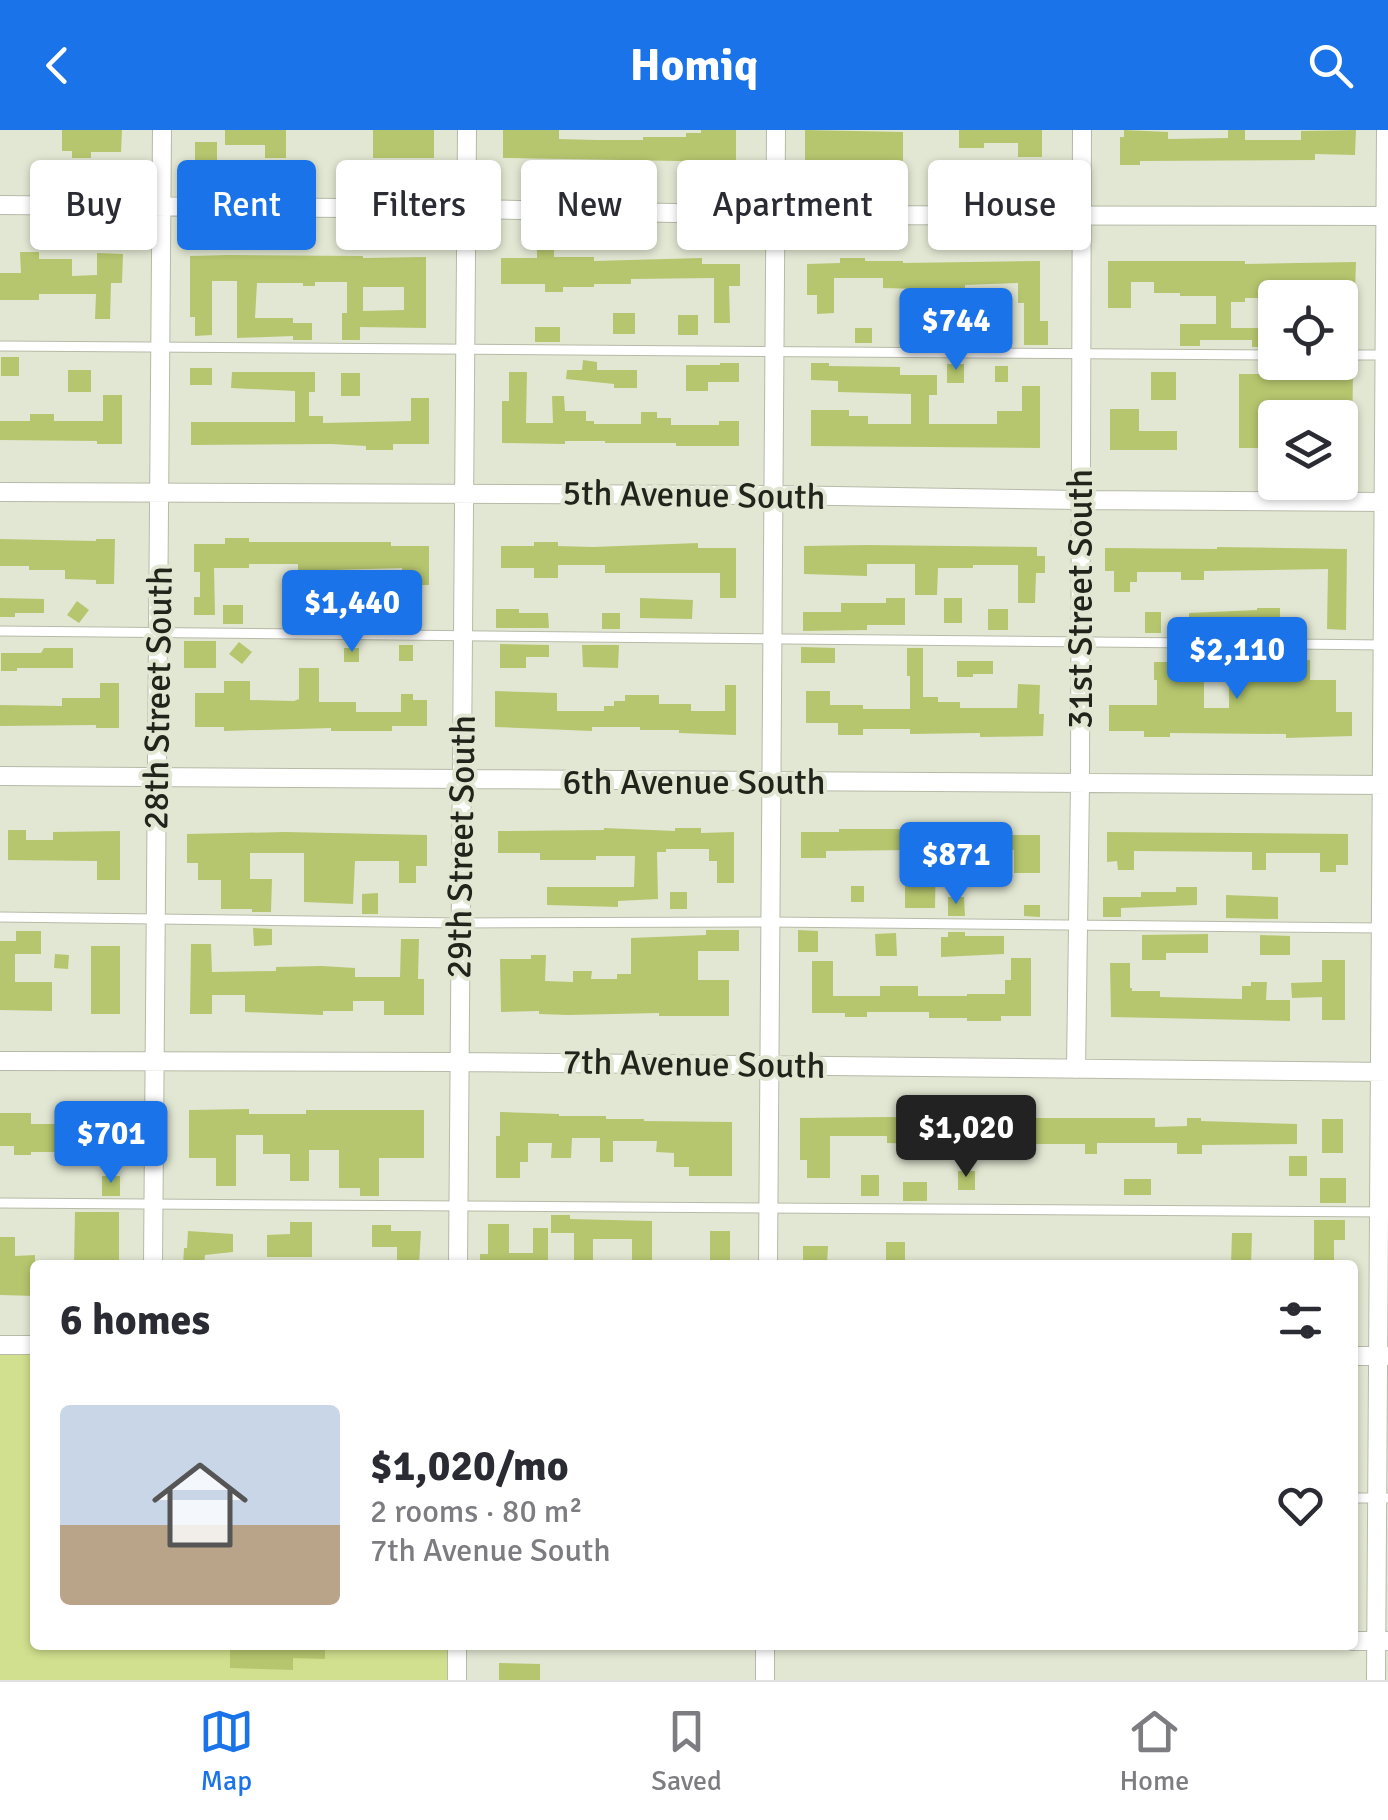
<!DOCTYPE html>
<meta charset="utf-8">
<style>
:root{--surface:#fff;--page:#f2f2f3;--text:#2b2b33;--muted:#7c7c81;--line:#e1e1e2;--accent:#1a73e8}
body{margin:0;font-family:Signika,sans-serif;background:var(--page);color:var(--text);height:100vh;display:flex;flex-direction:column;font-size:38px;white-space:nowrap}
*{box-sizing:border-box;margin:0}
p{font-size:32px;color:var(--muted)}
.icon{flex:none;width:55px;height:55px;fill:none;stroke:currentColor;stroke-width:2;stroke-linecap:round;stroke-linejoin:round}
.map{position:relative;flex:1;overflow:hidden}
.details{position:absolute;left:30px;top:1130px;width:1328px;height:390px;display:flex;flex-direction:column;background:var(--surface);border-radius:10px;box-shadow:0 2px 8px #0004}
.details>*{flex:none}
.banner{position:absolute;left:30px;top:30px;width:1330px;height:90px;display:flex;gap:20px}
.buttons{position:absolute;left:1258px;top:150px;display:grid;gap:20px}
.buttons a{display:grid;place-items:center;width:100px;height:100px;border-radius:10px;background:var(--surface);box-shadow:0 2px 8px #0004;font-size:50px}
.price{position:absolute;translate:-50% -85px;padding:0 22px;border-radius:10px;background:var(--accent);color:#fff;font-size:32px;line-height:65px;filter:drop-shadow(0 2px 5px #0008)}
.price::after{content:'';position:absolute;left:50%;top:60px;width:30px;height:22px;margin-left:-15px;background:inherit;clip-path:polygon(0 0,100% 0,50% 100%)}
.price.current{background:#222;color:#fff}
ul{padding:0;list-style:none}
li{display:flex;align-items:center;gap:30px;height:250px;padding:0 30px}
li+li{border-top:2px solid var(--line)}
li span{display:grid;place-items:center;flex:none;width:280px;height:200px;border-radius:10px;color:#555}
li>.icon{margin-inline-start:auto}
span .icon{width:120px;height:120px;fill:#fffc;stroke-width:1}
li b{font-size:42px}
h2{display:flex;justify-content:space-between;align-items:center;height:120px;padding:0 30px;font-size:42px}
.pill{padding:0 35px;border-radius:10px;background:var(--surface);box-shadow:0 2px 8px #0004;font-size:35px;line-height:90px}
.pill.current{background:var(--accent);color:#fff}
header{display:flex;justify-content:space-between;align-items:center;height:130px;padding:0 30px;background:var(--accent);color:#fff;font-size:45px;font-weight:700}
.tabs{display:flex;justify-content:space-around;align-items:center;height:140px;border-top:2px solid var(--line);background:var(--surface);font-size:28px;color:var(--muted)}
.tabs a{display:grid;justify-items:center;gap:5px}
.tabs .current{color:var(--accent)}
.map>svg:first-child{display:block}
.green{fill:#d0e08e}
.building{fill:#b6c66e;fill-rule:evenodd}
.lines{fill:none;stroke-linecap:round;stroke-linejoin:round}
.lane-casing{stroke:#b6baa8;stroke-width:11}
.street-casing{stroke:#b6baa8;stroke-width:20}
.lane{stroke:#fff;stroke-width:9}
.street{stroke:#fff;stroke-width:18}
.labels{text-anchor:middle;dominant-baseline:central;stroke-width:8;stroke-linejoin:round;paint-order:stroke}
.street-label{font-size:35px;fill:#22241c;stroke:#e2e7d3}
</style>
<header><svg class="icon" aria-label="back" viewBox="0 0 24 24"><path d="M15 5l-7 7 7 7"/></svg>Homiq<svg class="icon" aria-label="search" viewBox="0 0 24 24"><circle cx="10" cy="10" r="6"/><path d="M15 15l6 6"/></svg></header>
<div class="map">
<svg width="1388" height="1550" viewBox="0 0 1388 1550">
<rect width="100%" height="100%" fill="#e2e7d3"/>
<path class="green" d="M0,1215h35v300h421v35h-456z"/>
<path class="building" d="M62,0h60l-1,22h-30v6h-19v-7h-10z
M225,0h61v28h-21v-13h-40z
M373,0h61v28h-61z
M503,0h56v9l38,1h46v-3h43v-4h15v-3h35v32l-233,-4z
M805,0l98,2v32l-98,-1z
M959,0h83v27h-24v-14h-34v5h-25z
M1124,0l44,2v7l60,-1v-8h17v10h56v-9l55,-1 -1,25 -40,-1v6l-175,1v4h-20v-28h4z
M195,12h22v24h-22z
M537,120h17v7h40v4l108,-3v6h38v22h-11l1,37h-16v-45l-83,1v5h-37v3h-31v5h-18v-8h-44v-26h36z
M20,122h19v7h33v17l25,-1v-22l26,1 -1,29h-11l-1,36h-15l1,-25h-57v6h-39v-27h21z
M229,125l134,1v2l63,-1v71l-66,-1v13h-18v-27h5v-31h-32v4h-12v-3h-46l-2,35h38v5h19v17h-19v-4l-56,2v-57h-25v54l-17,1v-19h-5v-61zM363,157h41v23l-41,1z
M840,128h25v3h38v2l137,-2v60h8v24h-24v-42h-6v-20l-53,2v25h-13v-20l-69,-2v-10h-49v35l-17,1v-19h-10v-31l33,-1z
M1108,131h137v3l111,-2 -1,29h-13v7h-97v4h-14v26h37v19h-16v-7h-52v6h-20v-22h36v-28h-36v-3h-26v-11h-23v26h-23z
M613,183h22v21h-22z
M678,185h20v20h-20z
M980,185h19v19h-19z
M922,188h17v23h-17z
M535,197h25v15h-25z
M855,198h17v15h-17z
M1,227h18v19h-18z
M583,230l14,2v8h40v18h-23v-4l-48,-5 1,-9h15z
M720,233h19v19h-31v9h-22v-26h34z
M811,233h18v3l71,1v8h37v20h-8v29h68v-13h25v-25h18v62l-229,-2v-36h38v6h19v8h43v-30l-73,-2v-11l-27,-1z
M947,234h17v19h-17z
M995,236h13v16h-13z
M190,238h22v17h-22z
M68,240h23v22h-23z
M232,242h83v20h-6v24h14v7l88,-2v-23h18v46h-36v6h-27v-4l-35,-2 -140,1v-23h104v-31l-64,-3z
M509,242h18l-1,51h27l-1,-27h12l1,15h21v10h8v3h47v-12h16v6h14v7h48v-4h20v25h-63v-3h-71v-2h-40v3l-63,-1v-42h7z
M1151,242h25v28h-25z
M341,243h19v23h-19z
M1239,244h114l-1,64h-12v-20h-18v-8l-49,-1v39h-34z
M103,265h19v49h-25v-3l-97,-1v-19h30v-7h24v7h49z
M1110,279h29v22h38v19h-67z
M225,408h24v4h142v4h38v39h-27v-17l-104,3v-7h-49v4h-35l1,47h-21v-18h6v-25h-6v-28h31z
M0,409l96,2v-2h19l-1,45h-18v-4l-31,-1v-9h-36v-4h-29z
M534,412h24v4l35,1 105,-4v5h38v50h-16v-25h-115v-8h-47v13h-24v-10h-33v-22h33z
M867,415l170,2v9h8v17h-9l-1,30h-17v-38h-45v3h-35l-1,27h-22v-31h-48v12l-63,-2v-28z
M1217,417l130,2 -1,81 -19,-1 1,-60 -124,2v9h-23v-8h-44v10h-7v10h-16v-21h-9v-23l112,1z
M0,468l44,1v14h-29v4h-15z
M640,468l53,2 -1,19 -52,-1z
M886,468h19v27h-38v5l-64,1v-19h38v-9h45z
M944,468h18v25h-18z
M77,471l12,9 -10,13 -12,-8z
M397,473v21l-87,-1v3h-19v-22z
M223,475h20v19h-20z
M1257,478h23v24h-91v-19l68,-3z
M496,479h23v4h29l1,15h-53z
M988,479h20v21h-20z
M1145,482h16v21h-16z
M602,483h18v16h-18z
M184,511h32v27h-32z
M239,512l13,10 -10,12 -13,-10z
M500,514l49,1v12h-23v11h-26z
M399,515h14v16h-14z
M582,515h37l-1,23 -35,-1z
M801,517l34,1v15h-34z
M44,518h29v20h-56v3h-16v-18h40z
M344,518h15v14h-15z
M907,518h16v49h15v5h22v6h57l1,-24 22,1 -1,29h5l-1,22 -63,1v-4l-70,1v-5h-47v6h-25v-12h-32v-32h24v14h33v4h47v-33h-3z
M1227,530h18v3l65,-3v20h26v32h16v24l-66,2v-4l-116,-1v4h-26v-6h-35v-26h48v-25h-3v-18h73zM1204,551h25v27h-25z
M957,531h36v13h-20v3h-16z
M299,538h20v34h37v10h45v-18h12v6h14v26h-35v5h-61v-3l-107,3v-4h-29v-34h29v-12h26v19l44,1 5,-2z
M100,553h19v45h-23v-3l-96,1v-21l62,1v-8h38z
M725,555h11v50l-57,-2v-3h-39v-3h-48v4l-97,-4v-36l62,2v18h47v-5h10v-5h11v-6h34v9h32v7h34z
M604,698l71,3v-3h26v5l33,-1v51h-17v-22h-8v-12h-43v3h-9l1,47 -40,2v6l-71,-2v-18h87l1,-31h-39v4h-56v-7h-42v-22l106,-1z
M839,699h61v5h46l36,-1v-4h25v6h33v38h-26v-23h-42v4h-36l-1,54h-30v-22h4l1,-36 -84,1v7h-25v-26h38z
M8,700h18v10h27v-8l67,-1v49h-23v-19l-89,-1z
M285,702l142,3v31h-11v17h-17v-22h-44l-2,43 -49,-2v-49h-54v26h22l-1,33h-19v-3h-31v-29h-23v-17h-11v-29z
M1107,702l241,2v31h-12v7h-16v-19h-54v17h-14v-18l-118,-1v19h-16l-1,-9 -10,1z
M851,756h13v16h-13z
M1176,757h21v18l-76,3v9h-18v-20h38v-5h35z
M670,762h17v17h-17z
M378,763v21h-16v-20z
M1226,765l52,2v22l-52,-1z
M948,767h16l1,19h-17z
M1024,775h16v12l-16,-1z
M253,798l19,1v16l-18,1z
M706,800h33v21h-41v29h31v36h-70v-3l-91,2 -29,-1v-3l-38,1 -1,-53h31v-4h15l-1,26 28,1v-11h19l-1,8h26v-5h14v-36l75,-3z
M798,800l20,1v21h-20z
M16,801h25v23h-26v28h37v29l-52,-1v-69h16z
M948,802h17v4h39v18l-63,3v-20h7z
M896,803l1,23h-21l-1,-22z
M1208,804v19h-42v7h-24v-25z
M1260,805l30,1v19h-30z
M401,809h18l-1,40h6v36h-40v-14h-31v10h-30v4l-78,-3v-17h-33v19h-22l1,-70h20l1,28 64,-1v-4l46,-1 33,2v9h45z
M91,816h29v68h-29z
M55,824l14,1 -1,14 -14,-1z
M1011,828h20v58h-30v5h-34v-3h-38v-6h-62v5h-22v-4h-33v-52h21v35h47v-10h38v10h49v-2h38v-14h6z
M1322,830h23v60h-23v-23l-30,1 -1,-15 31,-1z
M1110,833h20v25h2v3h28v6l82,2v-13h9v-4h16l-1,18h24v21l-179,-4z
M60,979h57v34h-36v9h-50v3h-17v-9h-14v-33h31v11h29z
M249,979v5h57v-4h118v48h-45v38h-19v-8h-21v-38h-30v31h-19v-27h-27v-19h-27v51h-20v-28h-27v-48z
M500,982l59,2v2h47v3h38v2l88,1v54h-43v-9h-15v-14l-18,-1 1,-11h-44v21h-13v-24h-28l-1,20h-20l1,-15h-24v19h-8v16h-24v-42h4z
M887,987l88,1v5l55,-1v-4h125v9l32,-1v-8h14v3l96,3v20l-95,1v9h-25v-11h-80v11h-12v-10h-63l1,5h-42v-3l-94,-3v-7h-57v42h-23v-18h-7v-42z
M1322,989h21v34h-21z
M1289,1026h18v20h-18z
M958,1041h17v19h-17z
M861,1045h18v21h-18z
M102,1046h18v20h-18z
M1320,1048h26v25h-26z
M1124,1049h27v16h-27z
M903,1052h24v19h-24z
M75,1082h44v53h-45z
M551,1085h19v4l82,2v44h-20v-26h-39v26h-19v-32h-23z
M1314,1090h31v20h-11v25h-20z
M290,1092h22v35h-45v-22l23,-1z
M488,1094h21v29h24v-25h15v37h-68v-11h8z
M372,1095h19v6h30l-2,34h-22v-18h-25z
M188,1101l45,3v18l-28,3 -1,10h-21l1,-17h3z
M710,1101h20v34h-20z
M1232,1103h20l-1,32h-20z
M0,1107h15v19l20,-1v41l-35,-1z
M886,1112h19v21h-19z
M803,1116h25l-1,19h-24z
M230,1515h95v14l-32,-1v12l-63,-2z
M499,1533l41,1v16h-41z"/>
<g class="lines">
<g class="lane-casing">
<path id="lane" d="M0,216l1275,9
M1340,225h47
M0,501l1385,14
M0,787l460,6 310,-1 612,6
M0,1073l1388,9
M1352,1368h36"/>
</g>
<g class="street-casing">
<path id="street" d="M0,75l466,4 310,6 612,1
M0,362l775,3 304,5 309,2
M0,646l1388,9
M0,931l459,1 929,10
M1076,939l4,-285 2,-654
M153,1135l9,-1135
M458,1135l9,-1135
M768,1135l8,-1135
M0,1215h35
M1352,1226h35
M1352,1511h36
M457,1550v-35
M765,1550v-35
M1376,1550l10,-1550"/>
</g>
<use href="#lane" class="lane"/>
<use href="#street" class="street"/>
</g>
<g class="labels">
<g class="street-label">
<text transform="translate(694 365) rotate(1)">5th Avenue South</text>
<text transform="translate(1080 469) rotate(-90)">31st Street South</text>
<text transform="translate(158 568) rotate(-89)">28th Street South</text>
<text x="694" y="652">6th Avenue South</text>
<text transform="translate(461 717) rotate(-89)">29th Street South</text>
<text transform="translate(694 934) rotate(1)">7th Avenue South</text>
</g>
</g>
</svg>
<div class="buttons">
<a><svg class="icon" aria-label="locate" viewBox="0 0 24 24"><circle cx="12" cy="12" r="6"/><path d="M12 2v4M12 18v4M2 12h4M18 12h4"/></svg></a>
<a><svg class="icon" aria-label="layers" viewBox="0 0 24 24"><path d="M12 4l9 5-9 5-9-5zM3 14l9 5 9-5"/></svg></a>
</div>
<b class="price" style="left:956px;top:243px">$744</b>
<b class="price" style="left:352px;top:525px">$1,440</b>
<b class="price" style="left:1237px;top:572px">$2,110</b>
<b class="price" style="left:956px;top:777px">$871</b>
<b class="price current" style="left:966px;top:1050px">$1,020</b>
<b class="price" style="left:111px;top:1056px">$701</b>
<div class="banner">
<a class="pill">Buy</a>
<a class="pill current">Rent</a>
<a class="pill">Filters</a>
<a class="pill">New</a>
<a class="pill">Apartment</a>
<a class="pill">House</a>
</div>
<section class="details">
<h2>6 homes<svg class="icon" aria-label="filters" viewBox="0 0 24 24"><path d="M4 7h16M4 17h16"/><circle cx="9" cy="7" r="2"/><circle cx="15" cy="17" r="2"/></svg></h2>
<ul>
<li><span style="background:linear-gradient(#c9d6e8 60%,#b9a48a 0)"><svg class="icon" aria-label="home" viewBox="0 0 24 24"><path d="M3 11l9-7 9 7M6 9v11h12V9"/></svg></span><div><b>$1,020/mo</b><p>2 rooms · 80 m²</p><p>7th Avenue South</p></div><svg class="icon" aria-label="heart" viewBox="0 0 24 24"><path d="M12 20l-8-8c-3-5 5-10 8-4 3-6 11-1 8 4z"/></svg></li>
</ul>
</section>
</div>
<nav class="tabs">
<a class="current"><svg class="icon" aria-label="map" viewBox="0 0 24 24"><path d="M3 6l6-2 6 2 6-2v14l-6 2-6-2-6 2zM9 4v14M15 6v14"/></svg>Map</a>
<a><svg class="icon" aria-label="saved" viewBox="0 0 24 24"><path d="M7 4h10v16l-5-4-5 4z"/></svg>Saved</a>
<a><svg class="icon" aria-label="home" viewBox="0 0 24 24"><path d="M3 11l9-7 9 7M6 9v11h12V9"/></svg>Home</a>
</nav>
